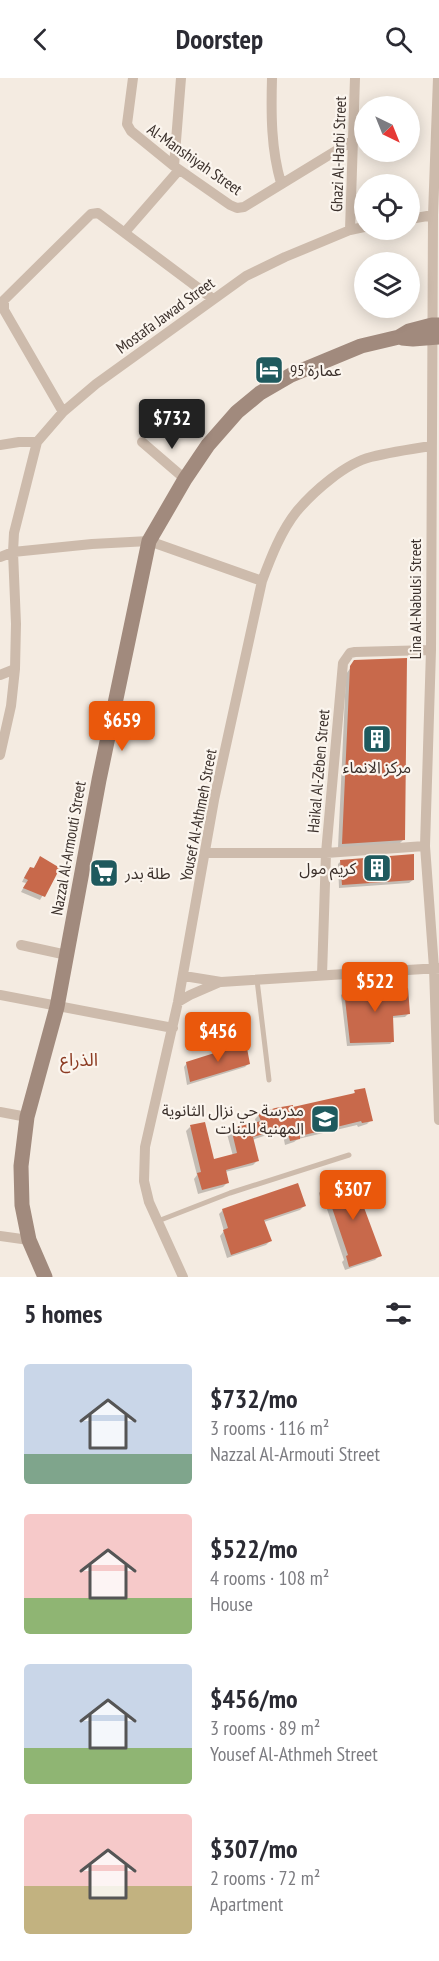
<!DOCTYPE html>
<meta charset="utf-8">
<style>
:root{--surface:#fff;--page:#f2f2f3;--text:#2b2b33;--muted:#7c7c81;--accent:#ea580c}
body{margin:0;font-family:"PT Sans Narrow","Noto Sans Arabic",sans-serif;background:var(--page);color:var(--text);height:100vh;display:flex;flex-direction:column;font-size:22px;white-space:nowrap}
*{box-sizing:border-box;margin:0}
p{font-size:20px;color:var(--muted)}
.icon{flex:none;width:33px;height:33px;fill:none;stroke:currentColor;stroke-width:2;stroke-linecap:round;stroke-linejoin:round}
.map{position:relative;height:1199px;overflow:hidden}
.side{display:flex;flex-direction:column;background:var(--surface);flex:1}
.side>*{flex:none}
.needle{width:39px;rotate:137deg}
.controls{position:absolute;left:354px;top:18px;display:grid;gap:12px}
.controls a{display:grid;place-items:center;width:66px;height:66px;border-radius:50%;background:var(--surface);box-shadow:0 3px 15px #0003;font-size:30px}
.price{position:absolute;translate:-50% -51px;padding:0 14px;border-radius:6px;background:var(--accent);color:#fff;font-size:20px;line-height:39px;filter:drop-shadow(0 2px 3px #0008)}
.price::after{content:'';position:absolute;left:50%;top:36px;width:18px;height:14px;margin-left:-9px;background:inherit;clip-path:polygon(0 0,100% 0,50% 100%)}
.price.current{background:#222;color:#fff}
ul{padding:0;list-style:none}
li{display:flex;align-items:center;gap:18px;height:150px;padding:0 24px}
li span{display:grid;place-items:center;flex:none;width:168px;height:120px;border-radius:6px;color:#555}
li>.icon{margin-inline-start:auto}
span .icon{width:72px;height:72px;fill:#fffc;stroke-width:1}
li b{font-size:26px}
h2{display:flex;justify-content:space-between;align-items:center;height:72px;padding:0 24px;font-size:26px}
header{display:flex;justify-content:space-between;align-items:center;height:78px;padding:0 24px;background:var(--surface);font-size:27px;font-weight:700}
.map>svg:first-child{display:block}
.shadow{fill:#0003}
.building{fill:#c8694b}
.lines{fill:none;stroke-linecap:round;stroke-linejoin:round}
.lane{stroke:#cdbbac;stroke-width:5}
.street{stroke:#cdbbac;stroke-width:10}
.secondary{stroke:#a18a7d;stroke-width:15}
.labels{text-anchor:middle;dominant-baseline:central;stroke-width:4.5;stroke-linejoin:round;paint-order:stroke}
.street-label{font-size:16px;fill:#3b302b;stroke:#fbf5ee}
.poi-label{font-size:16px;fill:#3b302b;stroke:#fbf5ee;text-anchor:start}
.neighbourhood-label{font-size:18px;fill:#8c3b22;stroke:#fbf5ee}
</style>
<header><svg class="icon" aria-label="back" viewBox="0 0 24 24"><path d="M15 5l-7 7 7 7"/></svg>Doorstep<svg class="icon" aria-label="search" viewBox="0 0 24 24"><circle cx="10" cy="10" r="6"/><path d="M15 15l6 6"/></svg></header>
<div class="map">
<svg width="439" height="1199" viewBox="0 0 439 1199">
<rect width="100%" height="100%" fill="#f4ebe1"/>
<path class="shadow" d="M355,584l49,177 -5,5 -61,4 8,-174z
M40,780l18,11 -18,31 -19,-8 5,-9 -4,-1 5,-10 4,-4 2,1z
M341,783l72,19 -4,3 -70,5 -1,-24z
M345,914l64,21 -4,4 -14,1 2,23 -3,3 -43,2 -6,-51z
M245,967l4,18 -4,4 -58,18 -3,-18 3,-4z
M355,1014l16,28 -4,4 -9,3 -1,-2 -59,14 -4,3 -9,3 -3,-15 -30,10 5,21 -4,4 -28,7 2,11 -4,4 -25,7 -4,-15 3,-4 -11,-44 4,-4 23,34 20,-5 -6,-22 5,-4 24,-7 -1,-4 4,-4 33,-6 60,-14z
M355,1109l25,68 -5,5 -30,10 -3,-8 2,-2 -20,-60 -3,1 -2,-8 4,-5z
M304,1128l-4,4 -36,12 6,19 -4,4 -39,13 -7,-22 4,-5 -5,-17 4,-4z"/>
<path class="building" d="M407,580l-2,182 -63,4 8,-178 4,-6z
M414,776v26l-72,5 -2,-25z
M40,778l20,12 -15,29 -22,-9 5,-8 -4,-2 6,-11 4,1z
M408,910l2,26 -17,2 1,26 -44,1 -6,-53z
M246,965l4,21 -60,18 -4,-20z
M365,1010l8,33 -11,2 -1,-2 -61,15v3l-10,2 -4,-14 -33,10 6,24 -33,9 3,13 -27,7 -5,-17 4,-1 -11,-47 15,-3 9,37 23,-6 -6,-25 30,-7 -3,-7 17,-6 18,-3v2l62,-14 -1,-3z
M355,1097l3,11h-2l26,70 -33,11 -3,-11 2,-1 -20,-59 -2,1 -4,-10z
M298,1105l8,23 -42,14 8,21 -41,14 -8,-25 5,-2 -6,-19z"/>
<g class="lines">
<path class="lane" d="M257,902l12,100
M158,1143l72,-28 119,-38"/>
<path class="street" d="M133,0l-6,46 4,7 43,35 56,39 7,3 7,-1 108,-66
M272,0c-1,36 -1,71 9,105
M438,0l-5,137 -2,435 -6,196 9,122 5,152
M174,88l7,-88
M410,141l23,-4
M350,152l5,-152
M125,154l54,-62
M63,334l-59,-102v-10l87,-86 7,-1 115,86
M142,364l43,37
M0,367l19,-3h18
M0,479l13,-5 79,-8 57,-3 113,40
M0,597l15,-6
M0,677l11,-49 4,-37 1,-45 -3,-72 1,-19 23,-91 26,-30 33,-28 150,-108 39,-19 65,-27 14,-3
M205,775h121l99,-7
M21,867l46,10
M322,897l4,-122 17,-190 7,-10 5,-1 76,-2
M184,898l37,6 218,-14
M0,917l173,33
M178,924l12,-7 30,-13
M0,1034l27,5
M0,1158l29,4
M183,1199l-34,-75 -5,-21 1,-34 33,-145 36,-202 48,-219c9,-24 19,-50 35,-70 17,-20 49,-48 74,-54 20,-5 40,-8 60,-11"/>
<path class="secondary" d="M402,260l11,1 26,-2
M45,1199l-16,-37 -7,-35 -1,-39 6,-49 30,-110 42,-227 50,-239 36,-62 23,-34 29,-33 23,-19 31,-18 70,-29 38,-9 10,-6 23,-6h7"/>
</g>
<defs>
<g id="hotel-square" transform="scale(1.5)"><rect x="-9" y="-9" width="18" height="18" rx="4" fill="#1f5a5e" stroke="#fbf5ee"/><path d="M-6-4.5h1.5V1H6V5H4.5V3h-9V5H-6ZM-4 0a1.8 1.8 0 1 1 3.6 0ZM.5 0V-2.5h3Q6-2.5 6 0Z" fill="#fff"/></g>
<g id="building-square" transform="scale(1.5)"><rect x="-9" y="-9" width="18" height="18" rx="4" fill="#1f5a5e" stroke="#fbf5ee"/><path d="M-4-6H4V6H1V3H-1V6H-4ZM-2.5-4.3h1.7v1.8h-1.7ZM.8-4.3h1.7v1.8H.8ZM-2.5-1h1.7V.8h-1.7ZM.8-1h1.7V.8H.8Z" fill="#fff"/></g>
<g id="supermarket-square" transform="scale(1.5)"><rect x="-9" y="-9" width="18" height="18" rx="4" fill="#1f5a5e" stroke="#fbf5ee"/><path d="M-6-5.5h2.5l.6 2H6L4.5 2H-2.5L-4.4-4H-6ZM-1.5 3.2a1.3 1.3 0 1 0 .1 0ZM3 3.2a1.3 1.3 0 1 0 .1 0Z" fill="#fff"/></g>
<g id="school-square" transform="scale(1.5)"><rect x="-9" y="-9" width="18" height="18" rx="4" fill="#1f5a5e" stroke="#fbf5ee"/><path d="M0-5L7-2L0 1L-7-2ZM-4 1L0 2.5L4 1V4Q0 6-4 4Z" fill="#fff"/></g>
</defs>
<g fill-rule="evenodd">
<use href="#hotel-square" x="269" y="292"/>
<use href="#building-square" x="377" y="661"/>
<use href="#building-square" x="377" y="790"/>
<use href="#supermarket-square" x="104" y="795"/>
<use href="#school-square" x="325" y="1041"/>
</g>
<g class="labels">
<g class="street-label">
<text transform="translate(338 76) rotate(-88)">Ghazi Al-Harbi Street</text>
<text transform="translate(195 81) rotate(35)">Al-Manshiyah Street</text>
<text transform="translate(165 237) rotate(-36)">Mostafa Jawad Street</text>
<text transform="translate(415 521) rotate(-90)">Lina Al-Nabulsi Street</text>
<text transform="translate(318 693) rotate(-85)">Haikal Al-Zeben Street</text>
<text transform="translate(198 737) rotate(-79)">Yousef Al-Athmeh Street</text>
<text transform="translate(68 770) rotate(-80)">Nazzal Al-Armouti Street</text>
</g>
<g class="poi-label">
<text x="290" y="292">عمارة 95</text>
<text x="377" y="689" text-anchor="middle">مركز الانماء</text>
<text x="356" y="790" text-anchor="end">كريم مول</text>
<text x="125" y="795">طلة بدر</text>
<text x="304" y="1032" text-anchor="end">مدرسة حي نزال الثانوية<tspan x="304" dy="18">المهنية للبنات</tspan></text>
</g>
<g class="neighbourhood-label">
<text x="79" y="981">الذراع</text>
</g>
</g>
</svg>
<div class="controls">
<a><svg class="needle" viewBox="-14 -14 28 28"><path d="M0-13l5 13h-10z" fill="#e53935"/><path d="M0 13l5-13h-10z" fill="#7c7c81"/></svg></a>
<a><svg class="icon" aria-label="locate" viewBox="0 0 24 24"><circle cx="12" cy="12" r="6"/><path d="M12 2v4M12 18v4M2 12h4M18 12h4"/></svg></a>
<a><svg class="icon" aria-label="layers" viewBox="0 0 24 24"><path d="M12 4l9 5-9 5-9-5zM3 14l9 5 9-5"/></svg></a>
</div>
<b class="price current" style="left:172px;top:372px">$732</b>
<b class="price" style="left:122px;top:674px">$659</b>
<b class="price" style="left:375px;top:935px">$522</b>
<b class="price" style="left:218px;top:985px">$456</b>
<b class="price" style="left:353px;top:1143px">$307</b>
</div>
<section class="side">
<h2>5 homes<svg class="icon" aria-label="filters" viewBox="0 0 24 24"><path d="M4 7h16M4 17h16"/><circle cx="9" cy="7" r="2"/><circle cx="15" cy="17" r="2"/></svg></h2>
<ul>
<li><span style="background:linear-gradient(#c9d6e8 75%,#7fa58c 0)"><svg class="icon" aria-label="home" viewBox="0 0 24 24"><path d="M3 11l9-7 9 7M6 9v11h12V9"/></svg></span><div><b>$732/mo</b><p>3 rooms · 116 m²</p><p>Nazzal Al-Armouti Street</p></div></li>
<li><span style="background:linear-gradient(#f6c9c9 70%,#8fb573 0)"><svg class="icon" aria-label="home" viewBox="0 0 24 24"><path d="M3 11l9-7 9 7M6 9v11h12V9"/></svg></span><div><b>$522/mo</b><p>4 rooms · 108 m²</p><p>House</p></div></li>
<li><span style="background:linear-gradient(#c9d6e8 70%,#8fb573 0)"><svg class="icon" aria-label="home" viewBox="0 0 24 24"><path d="M3 11l9-7 9 7M6 9v11h12V9"/></svg></span><div><b>$456/mo</b><p>3 rooms · 89 m²</p><p>Yousef Al-Athmeh Street</p></div></li>
<li><span style="background:linear-gradient(#f6c9c9 60%,#c2b280 0)"><svg class="icon" aria-label="home" viewBox="0 0 24 24"><path d="M3 11l9-7 9 7M6 9v11h12V9"/></svg></span><div><b>$307/mo</b><p>2 rooms · 72 m²</p><p>Apartment</p></div></li>
</ul>
</section>
